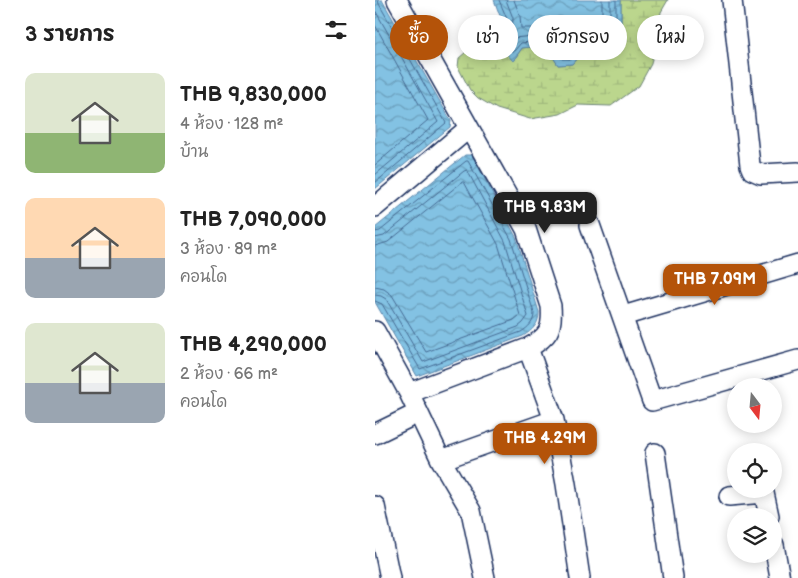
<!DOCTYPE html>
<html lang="th">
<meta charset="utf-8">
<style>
:root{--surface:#fff;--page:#f2f2f2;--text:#222;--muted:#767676;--accent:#b45309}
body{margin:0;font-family:"Balsamiq Sans","Playpen Sans Thai",sans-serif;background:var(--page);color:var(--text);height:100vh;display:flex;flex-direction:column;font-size:19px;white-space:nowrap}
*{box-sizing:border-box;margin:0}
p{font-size:16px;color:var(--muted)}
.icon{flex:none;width:28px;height:28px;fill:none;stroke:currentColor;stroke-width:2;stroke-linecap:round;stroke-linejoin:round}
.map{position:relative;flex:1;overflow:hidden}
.side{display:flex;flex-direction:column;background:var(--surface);width:375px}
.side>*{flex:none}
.banner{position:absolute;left:15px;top:15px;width:332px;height:45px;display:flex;gap:10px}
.needle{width:32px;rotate:164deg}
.buttons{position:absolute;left:352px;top:378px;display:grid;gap:10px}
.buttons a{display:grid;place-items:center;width:55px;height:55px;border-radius:50%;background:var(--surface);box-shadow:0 2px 12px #0003;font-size:25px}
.price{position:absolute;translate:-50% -42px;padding:0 11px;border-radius:10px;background:var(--accent);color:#fff;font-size:16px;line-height:32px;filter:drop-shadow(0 1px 2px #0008)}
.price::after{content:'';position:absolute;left:50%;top:30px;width:15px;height:11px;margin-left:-8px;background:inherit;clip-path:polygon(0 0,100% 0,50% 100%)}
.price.on{background:#222;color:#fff}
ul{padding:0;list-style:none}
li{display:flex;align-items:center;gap:15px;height:125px;padding:0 25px}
li span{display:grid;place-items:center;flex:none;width:140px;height:100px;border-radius:10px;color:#555}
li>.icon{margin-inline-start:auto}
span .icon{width:60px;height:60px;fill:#fffc;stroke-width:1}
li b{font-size:21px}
h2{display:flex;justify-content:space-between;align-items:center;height:60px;padding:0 25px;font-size:21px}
.pill{padding:0 18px;border-radius:22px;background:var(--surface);box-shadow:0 2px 12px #0003;font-size:18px;line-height:45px}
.pill.on{background:var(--accent);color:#fff}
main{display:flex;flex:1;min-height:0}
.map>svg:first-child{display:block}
.wetland{fill:url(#wetland-marsh);stroke:#6b8276}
.water{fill:url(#water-waves);stroke:#5987ae}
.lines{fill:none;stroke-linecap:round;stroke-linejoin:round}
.shore{stroke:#456a93;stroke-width:1}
.minor-casing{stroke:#1b2f5e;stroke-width:22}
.minor{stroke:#fff;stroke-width:19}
</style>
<main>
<section class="side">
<h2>3 รายการ<svg class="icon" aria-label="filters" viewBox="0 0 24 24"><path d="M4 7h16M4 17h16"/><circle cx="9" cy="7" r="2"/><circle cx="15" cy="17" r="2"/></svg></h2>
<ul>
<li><span style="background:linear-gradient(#dfe7d0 60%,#8fb573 0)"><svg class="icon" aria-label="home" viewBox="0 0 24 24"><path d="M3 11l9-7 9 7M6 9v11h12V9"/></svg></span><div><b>THB 9,830,000</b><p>4 ห้อง · 128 m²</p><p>บ้าน</p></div></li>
<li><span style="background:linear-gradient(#ffd9b3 60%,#9aa5b1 0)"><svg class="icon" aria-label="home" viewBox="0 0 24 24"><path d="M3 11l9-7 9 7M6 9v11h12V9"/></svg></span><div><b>THB 7,090,000</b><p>3 ห้อง · 89 m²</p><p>คอนโด</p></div></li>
<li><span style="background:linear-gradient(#dfe7d0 60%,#9aa5b1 0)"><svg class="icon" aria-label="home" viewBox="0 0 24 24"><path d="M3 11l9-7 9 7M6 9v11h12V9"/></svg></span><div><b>THB 4,290,000</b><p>2 ห้อง · 66 m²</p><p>คอนโด</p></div></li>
</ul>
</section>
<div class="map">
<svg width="423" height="578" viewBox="0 0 423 578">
<defs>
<pattern id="wetland-marsh" width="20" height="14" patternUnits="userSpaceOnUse" patternTransform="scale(1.25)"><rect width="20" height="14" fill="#bbd68d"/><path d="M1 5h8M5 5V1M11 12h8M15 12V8" fill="none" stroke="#a0b87c"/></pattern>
<pattern id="water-waves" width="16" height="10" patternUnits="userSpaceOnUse" patternTransform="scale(1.25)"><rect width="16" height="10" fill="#83c2e3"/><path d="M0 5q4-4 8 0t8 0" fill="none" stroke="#6a9ebb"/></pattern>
</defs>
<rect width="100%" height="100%" fill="#fff"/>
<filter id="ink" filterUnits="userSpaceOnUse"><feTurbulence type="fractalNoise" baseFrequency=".02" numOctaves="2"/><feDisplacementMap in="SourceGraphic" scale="10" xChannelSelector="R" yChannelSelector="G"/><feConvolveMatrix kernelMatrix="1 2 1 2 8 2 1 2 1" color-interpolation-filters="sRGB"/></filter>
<g filter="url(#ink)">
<path class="wetland" d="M246,0h47l-7,12 -10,52 -12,22 -28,20 -33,-1 -18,9 -30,5 -33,-10 -19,-11 -8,-8 -12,-23 1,-9 43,-37 -1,14 13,25 8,-12 16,-2 10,3 10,16 14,-1 11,-13 23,-6 15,-19z"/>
<path class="water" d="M0,0h7l69,121 -1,6 -75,62z
M119,0h127v26l-15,19 -23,6 -11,13 -14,1 -10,-16 -10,-3 -16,2 -9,13 -8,-9 -4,-17 1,-14z
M90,155h7l44,82 23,75c0,12 -6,18 -16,24l-106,40 -42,-74v-74z"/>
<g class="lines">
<path class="shore" d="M124,0l8,19 -1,16 5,16h3l7,-8 18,-2 12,4 11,14h8l12,-12 22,-6 12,-17v-24
M131,0l7,18 -1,16 2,4 28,-3 13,5 10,13 13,-11 22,-7 10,-13v-22
M139,0l6,16 1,12h23l13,4 10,9 9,-7 20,-6 6,-8v-20
M0,10l63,112 -63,53
M0,25l53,95 -53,45
M0,183l71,-60 -67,-119 -1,-4
M0,232l5,-1 86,-70h2l43,78 23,74c0,9 -5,14 -13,19l-101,37 -38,-65 -7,-3
M0,238l9,-2 80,-65 3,-1 38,71 23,75 -5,7 -5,4 -95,35 -37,-63 -5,-3 -6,-1
M0,246l13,-4 74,-60h2l34,62 22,71 -6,5 -88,32 -34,-57 -8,-6 -9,-2"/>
<g class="minor-casing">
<path id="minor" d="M22,0l129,229 25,77c2,24 -3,31 -23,42l-119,45
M357,0l18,165 2,5 9,4 37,-2
M0,207l94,-79
M215,225l62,176 146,-41
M248,316l175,-52
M0,331l34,62 32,67 30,51 14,67
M153,348l26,72 12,64 14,94
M0,434l43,-21
M280,453l18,125
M66,460l113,-40
M354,496l35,-3 5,23
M0,506l15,72
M399,545l6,33"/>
</g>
<use href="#minor" class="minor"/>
</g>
</g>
</svg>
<div class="buttons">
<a><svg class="needle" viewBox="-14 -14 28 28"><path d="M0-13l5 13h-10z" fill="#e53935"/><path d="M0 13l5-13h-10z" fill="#767676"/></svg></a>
<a><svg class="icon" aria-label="locate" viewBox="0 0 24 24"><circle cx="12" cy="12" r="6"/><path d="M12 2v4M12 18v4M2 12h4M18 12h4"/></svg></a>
<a><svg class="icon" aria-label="layers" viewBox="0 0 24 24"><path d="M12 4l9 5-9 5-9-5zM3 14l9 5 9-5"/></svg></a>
</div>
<b class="price on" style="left:170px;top:234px">THB 9.83M</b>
<b class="price" style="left:340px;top:306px">THB 7.09M</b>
<b class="price" style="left:170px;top:465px">THB 4.29M</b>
<div class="banner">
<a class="pill on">ซื้อ</a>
<a class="pill">เช่า</a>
<a class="pill">ตัวกรอง</a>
<a class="pill">ใหม่</a>
</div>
</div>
</main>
